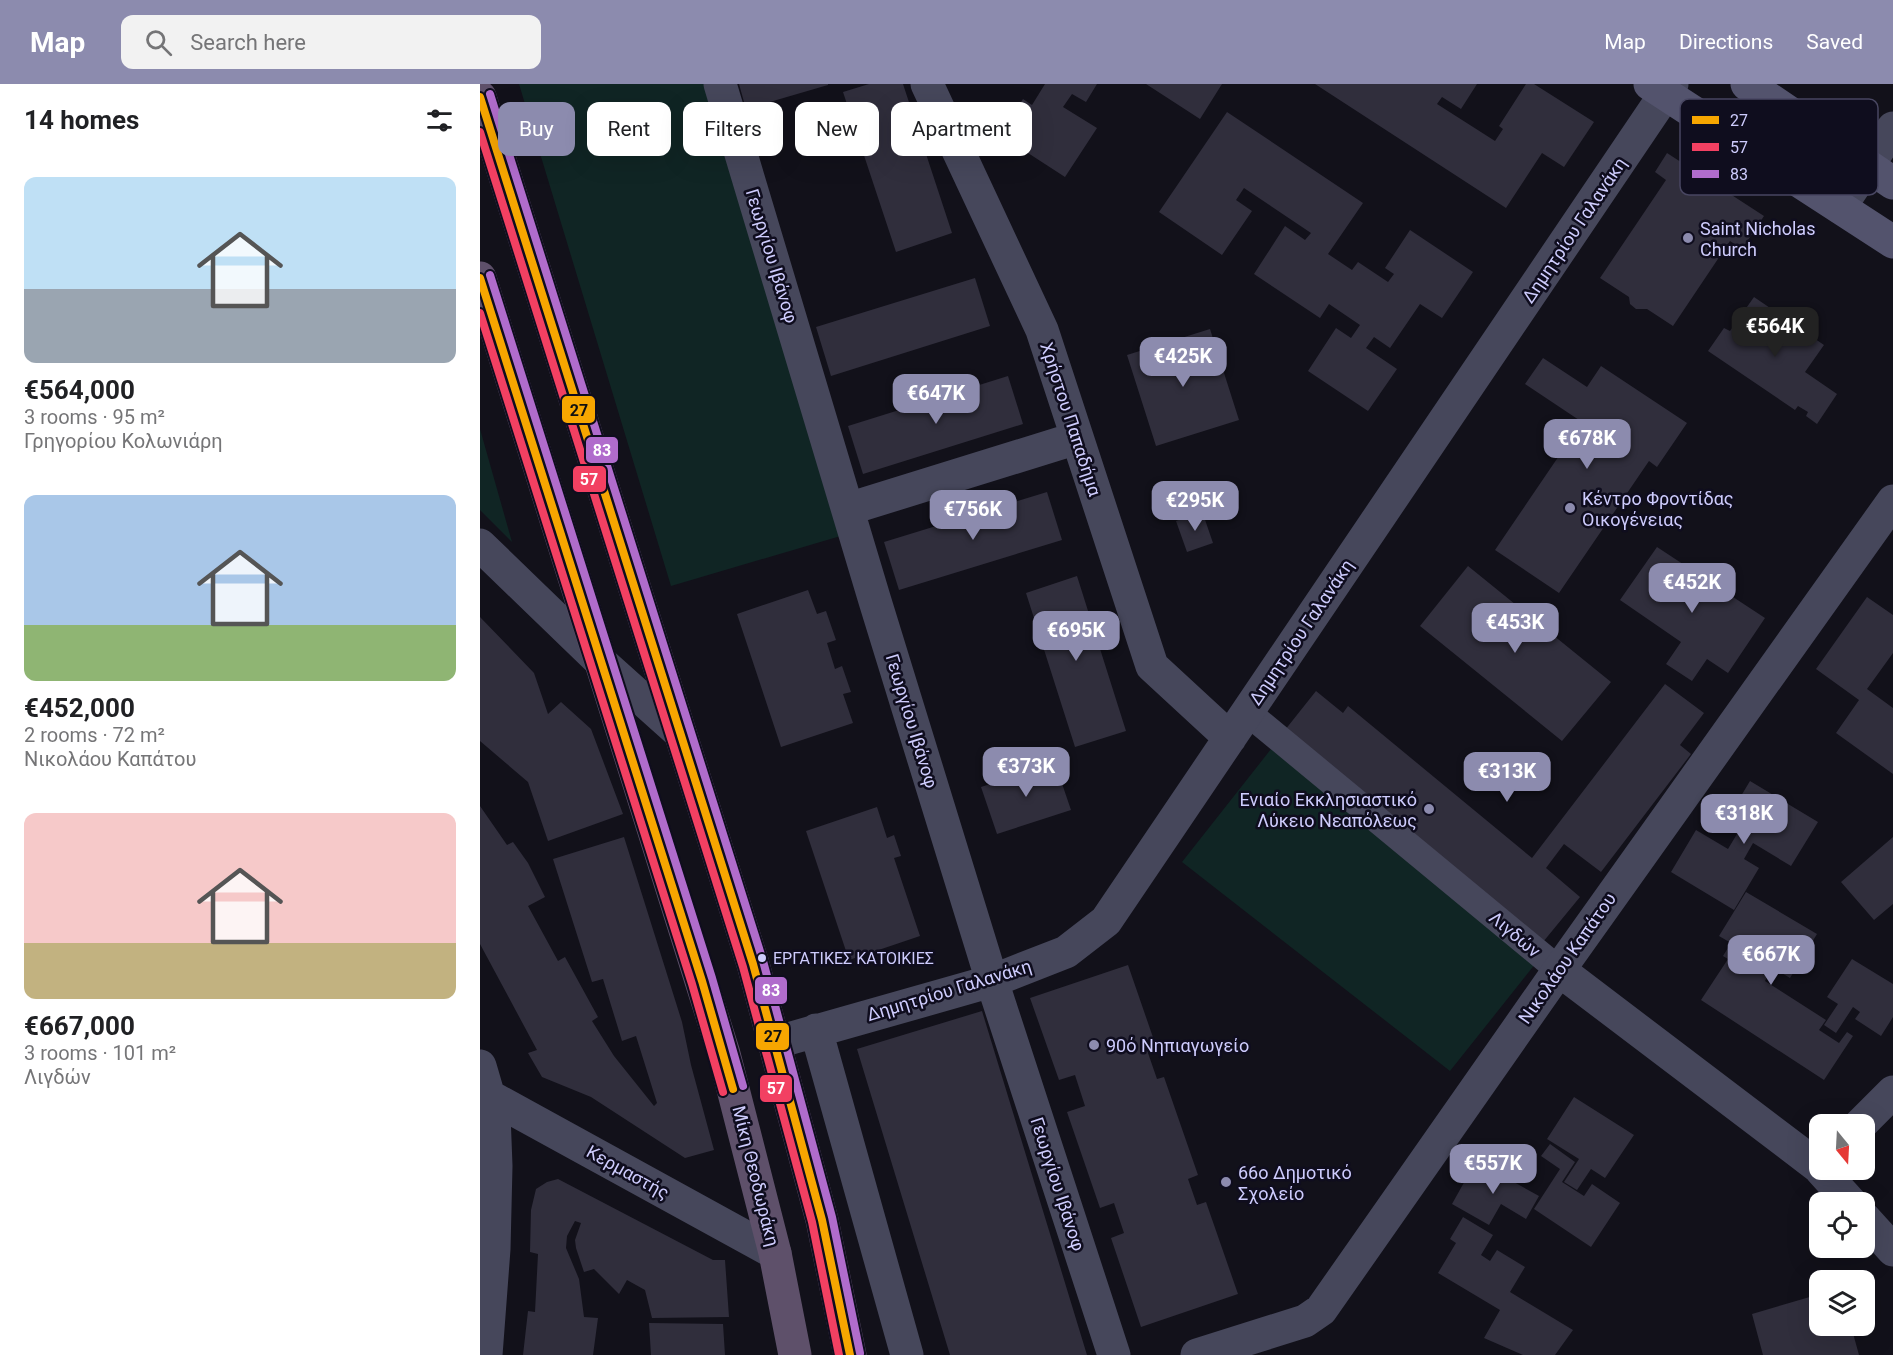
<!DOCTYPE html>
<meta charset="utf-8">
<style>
:root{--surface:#fff;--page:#f2f2f2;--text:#202124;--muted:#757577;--accent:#8c8bae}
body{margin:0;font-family:Roboto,sans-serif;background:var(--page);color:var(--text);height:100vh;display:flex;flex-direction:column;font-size:22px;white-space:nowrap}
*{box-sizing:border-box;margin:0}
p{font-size:20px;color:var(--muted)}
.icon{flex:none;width:33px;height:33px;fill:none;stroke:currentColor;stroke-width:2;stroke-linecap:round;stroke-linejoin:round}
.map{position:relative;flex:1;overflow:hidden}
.panel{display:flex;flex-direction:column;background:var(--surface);width:480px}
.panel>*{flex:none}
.banner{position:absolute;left:18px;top:18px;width:570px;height:54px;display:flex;gap:12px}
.needle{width:39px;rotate:162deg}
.buttons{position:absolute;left:1329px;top:1030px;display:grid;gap:12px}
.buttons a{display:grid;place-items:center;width:66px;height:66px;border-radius:12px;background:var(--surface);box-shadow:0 6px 24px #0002;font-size:30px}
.price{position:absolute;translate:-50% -51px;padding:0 14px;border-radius:12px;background:var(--accent);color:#fff;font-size:20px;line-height:39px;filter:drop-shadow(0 2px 3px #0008)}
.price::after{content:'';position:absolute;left:50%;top:36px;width:18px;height:14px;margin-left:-9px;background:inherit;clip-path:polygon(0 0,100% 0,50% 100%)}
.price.current{background:#222;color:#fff}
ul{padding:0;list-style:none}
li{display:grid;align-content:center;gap:12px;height:318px;padding:0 24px}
li span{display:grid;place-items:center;height:186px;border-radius:12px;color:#555}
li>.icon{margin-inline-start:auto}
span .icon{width:108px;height:108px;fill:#fffc;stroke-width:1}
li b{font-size:26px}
h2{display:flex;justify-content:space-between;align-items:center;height:72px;padding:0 24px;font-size:26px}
.chip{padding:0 21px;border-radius:12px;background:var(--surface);box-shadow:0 6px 24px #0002;font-size:21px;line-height:54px}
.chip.current{background:var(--accent);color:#fff}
header{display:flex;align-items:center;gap:36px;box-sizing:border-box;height:84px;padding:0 30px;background:var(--accent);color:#fff}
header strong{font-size:28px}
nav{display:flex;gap:33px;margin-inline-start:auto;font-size:21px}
.search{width:420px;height:54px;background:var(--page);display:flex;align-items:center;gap:15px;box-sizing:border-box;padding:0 21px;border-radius:12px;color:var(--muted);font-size:22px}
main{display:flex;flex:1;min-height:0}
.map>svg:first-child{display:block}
.green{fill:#102524}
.building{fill:#302e3c}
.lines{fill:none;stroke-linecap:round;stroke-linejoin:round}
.pedestrian{stroke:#46475b;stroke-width:27}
.minor{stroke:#46475b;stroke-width:33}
.tertiary{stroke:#46475b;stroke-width:33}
.secondary{stroke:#53536d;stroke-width:33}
.trunk{stroke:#5e506a;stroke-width:33}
.bus-1-casing{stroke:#0f0d1e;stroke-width:12}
.bus-2-casing{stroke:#0f0d1e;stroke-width:12}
.bus-3-casing{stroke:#0f0d1e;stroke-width:12}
.bus-1{stroke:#f7a600;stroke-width:8}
.bus-2{stroke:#f24062;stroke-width:8}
.bus-3{stroke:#b06ccc;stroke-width:8}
.poi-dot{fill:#8c8bae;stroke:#0f0d1e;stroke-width:2}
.bus-dot{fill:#ceccfd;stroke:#0f0d1e;stroke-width:2}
.labels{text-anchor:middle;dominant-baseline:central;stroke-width:5;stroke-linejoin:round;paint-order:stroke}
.bus-label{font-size:16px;fill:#ceccfd;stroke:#0f0d1e;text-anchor:start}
.poi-label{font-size:18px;fill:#ceccfd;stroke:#0f0d1e;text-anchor:start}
.street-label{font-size:18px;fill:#ceccfd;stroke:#0f0d1e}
.key{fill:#0f0d1e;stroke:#484661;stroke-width:1.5}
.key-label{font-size:16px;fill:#ceccfd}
.line-badge{stroke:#0f0d1e;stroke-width:2}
.badge-label{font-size:16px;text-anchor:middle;font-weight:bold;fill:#fff}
.pale-badge-label{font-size:16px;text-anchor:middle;font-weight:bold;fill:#111}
</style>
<header>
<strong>Map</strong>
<div class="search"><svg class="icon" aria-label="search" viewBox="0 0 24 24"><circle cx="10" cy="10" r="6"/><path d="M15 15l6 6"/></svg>Search here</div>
<nav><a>Map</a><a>Directions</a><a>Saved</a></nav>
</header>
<main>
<section class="panel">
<h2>14 homes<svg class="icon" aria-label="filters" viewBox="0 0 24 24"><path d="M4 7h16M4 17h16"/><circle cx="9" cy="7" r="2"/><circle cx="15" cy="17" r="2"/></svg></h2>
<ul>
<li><span style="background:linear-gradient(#bfe0f5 60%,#9aa5b1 0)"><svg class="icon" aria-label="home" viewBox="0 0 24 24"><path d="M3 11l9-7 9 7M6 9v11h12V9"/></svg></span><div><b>€564,000</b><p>3 rooms · 95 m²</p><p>Γρηγορίου Κολωνιάρη</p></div></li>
<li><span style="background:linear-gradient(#a9c7e8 70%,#8fb573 0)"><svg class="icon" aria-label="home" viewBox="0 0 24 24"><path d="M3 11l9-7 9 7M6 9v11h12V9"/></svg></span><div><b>€452,000</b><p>2 rooms · 72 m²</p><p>Νικολάου Καπάτου</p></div></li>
<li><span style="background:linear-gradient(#f6c9c9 70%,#c2b280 0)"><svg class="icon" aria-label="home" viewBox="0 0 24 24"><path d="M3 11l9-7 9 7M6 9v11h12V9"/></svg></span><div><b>€667,000</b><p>3 rooms · 101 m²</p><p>Λιγδών</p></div></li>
</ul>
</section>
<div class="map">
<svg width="1413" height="1271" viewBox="0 0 1413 1271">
<rect width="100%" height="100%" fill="#12111a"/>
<path class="green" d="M39,0h186l139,451 -173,51z
M0,345l32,113 -32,-32z
M795,660l269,209 -94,118 -268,-209z"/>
<path class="building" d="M259,0h89v1l-82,24z
M389,0h34l49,149 -56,19 -53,-160z
M565,0h52l-11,18 -14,-8 -9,13 34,21 -32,49 -65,-42 23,-36 9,6z
M666,0h76l-22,35z
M835,0h162l-16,25 -19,-12 -5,7 58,37 8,-12 -4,-3 27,-42h8l60,38 -30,45 -22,-14 -36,55z
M747,28l136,91 -35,51 24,16 6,-8 30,20 6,-8 -9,-6 25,-38 63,42 -31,46 -22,-14 -30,44 -16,-11 -8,11 31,21 -29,42 -60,-40 28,-43 15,10 9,-13 -31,-21 -9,14 -66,-44 31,-48 20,14 6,-7 -67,-45 -8,12 16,11 -30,44 -63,-43z
M1187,69l97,63 -22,33 -12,-8 -57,85 -26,-17h-11l-6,-5 -1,-7 -29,-19 66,-98 -11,-8z
M495,194l15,48 -159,50 -15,-49z
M1274,213l70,48 -19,27 32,22 -20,30 -11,-8 2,-4 -10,-6 -3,4 -87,-59 16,-23 6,3z
M730,245l29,91 -83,26 -29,-91z
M1063,274l44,29 14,-21 86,57 -30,44 -8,-6 -90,132 -64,-43 87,-128 -57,-38z
M528,292l15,48 -160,50 -15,-48z
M567,408l15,48 -163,50 -15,-48z
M722,427l11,32 -26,9 -11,-31z
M1177,463l108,71 -37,55 -21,-14 -15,22 -26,-17 15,-22 -61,-42z
M988,482l143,116 -49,59 -142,-115z
M597,492l49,155 -51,16 -49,-154z
M328,506l9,24 9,-3 10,29 -9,3 8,26 7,-3 9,26 -8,2 10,29 -72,24 -44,-133z
M1387,513l26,18v38l-26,36 26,19v66l-57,-41 23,-33 -43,-31z
M0,533l54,56 14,41 13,-12 30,27 32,85 -75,27 -20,-59 -48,-41z
M1185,600l39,29 -24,32 11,9 -90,118 -37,-28 -18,24 34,29 -37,45 -258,-212 31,-39 27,22 5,-7 184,152z
M575,679l16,47 -74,24 -16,-47z
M1270,697l68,41 -27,44 -38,-23 -9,16 15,9 -25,42 -63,-38 25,-42 32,19 9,-15 -14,-8z
M0,722l27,39 6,-3 15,21 17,34 -17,9 30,55 7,-4 33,60 -6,4 22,35 40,50 3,-3 -21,-67 -14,5 -19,-62 -11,3 -39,-123 71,-22 58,185 9,43 23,85 -29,8 -94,-61 -49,-20 -14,-24 9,-3 -57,-106z
M397,723l10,31 7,-3 7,21 -7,2 26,78 -71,24 -43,-129z
M1413,753v67l-19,16 -33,-38z
M1266,808l71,42 -27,44 -18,-11 -7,14 61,39 -7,10 20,13 8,-11 6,4 -29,44 -123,-80 27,-41 -5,-3 8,-13 -12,-7z
M1372,875l41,25v33l-12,19 -26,-17 5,-7 -7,-5 -17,26 -12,-8 14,-21 -11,-7z
M648,881l29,84 -9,4 9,26 7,-2 34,98 -10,4 9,26 9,-3 32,92 -97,33 -30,-89 13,-5 -10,-30 -14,5 -33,-96 18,-6 -10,-31 -16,5 -29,-82z
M502,927l105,344h-137l-93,-306z
M1094,1013l60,38 -29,43 -14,-9 -14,21 -13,-8 15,-23 -32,-20z
M1070,1060l25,18 -13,20 22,14 8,-12 28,19 -29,44 -57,-38 26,-40 -19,-13z
M996,1077l63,35 -13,23 -25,-15 -12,21 -37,-21z
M78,1095l155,81h12l4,57 -77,1 -7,-28 -18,-10 -8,14 -25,-25 -10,3 -8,-24 -1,-8 6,-17 -6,-2 -8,15 -1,12 13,31 5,38 14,1 -5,37h-70l5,-44 7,1 3,-58 -8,-2 1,-42 5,-21 11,-7z
M983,1133l30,18 -12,20 9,6 7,-11 28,17 -15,25 63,38 -18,25h-32l-39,-17 16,-28 -62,-37 18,-30 -6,-4z
M1340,1210v32h31l8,29h-96l-11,-41z
M169,1239l74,1 2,31h-74z"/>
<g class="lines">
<path class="pedestrian" d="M767,628l312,258"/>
<path class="minor" d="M240,0l155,517 117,380 122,374
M447,0l115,246 110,336 78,72
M1360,123l53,-79
M368,425l229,-71
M1079,886l261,198
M336,946l91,325
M294,959l218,-62 74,-29 40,-31 566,-837
M0,982l14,48 2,52 -2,83 -8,106
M0,1007l295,162
M1380,1041l33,-33
M1341,1086l30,33
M1384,1134l29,32
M717,1271l108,-34 16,-11 238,-340 334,-469"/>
<path class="tertiary" d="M0,461l122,118 78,70"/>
<path class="secondary" d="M1170,0l243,158
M1267,0l146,99"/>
<path class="trunk" d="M0,13l273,867 69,256 28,135
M0,194l244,776 51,199 20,102"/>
<g class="bus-1-casing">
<path id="bus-1" d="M0,13l273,867 69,256 28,135
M0,194l222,703 31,108"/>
</g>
<g class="bus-2-casing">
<path id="bus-2" d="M0,48l263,835 69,255 27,133
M0,229l212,671 31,108"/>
</g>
<g class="bus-3-casing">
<path id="bus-3" d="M10,10l273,867 69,256 28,136
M10,191l222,703 31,108"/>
</g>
<use href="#bus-1" class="bus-1"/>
<use href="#bus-2" class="bus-2"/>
<use href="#bus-3" class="bus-3"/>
</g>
<g class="poi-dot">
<circle cx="1208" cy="154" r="6"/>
<circle cx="1090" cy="424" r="6"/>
<circle cx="949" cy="725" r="6"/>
<circle cx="614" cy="961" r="6"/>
<circle cx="746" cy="1098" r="6"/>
</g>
<circle class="bus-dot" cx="282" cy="874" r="5"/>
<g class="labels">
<g class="bus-label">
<text x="293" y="874">ΕΡΓΑΤΙΚΕΣ ΚΑΤΟΙΚΙΕΣ</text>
</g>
<g class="poi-label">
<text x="1220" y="144">Saint Nicholas<tspan x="1220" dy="21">Church</tspan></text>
<text x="1102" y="414">Κέντρο Φροντίδας<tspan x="1102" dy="21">Οικογένειας</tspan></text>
<text x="937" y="715" text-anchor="end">Ενιαίο Εκκλησιαστικό<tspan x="937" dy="21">Λύκειο Νεαπόλεως</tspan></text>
<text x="626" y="961">90ό Νηπιαγωγείο</text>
<text x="758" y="1088">66ο Δημοτικό<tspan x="758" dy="21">Σχολείο</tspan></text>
</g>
<g class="street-label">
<text transform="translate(1094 146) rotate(-56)">Δημητρίου Γαλανάκη</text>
<text transform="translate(292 172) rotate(73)">Γεωργίου Ιβάνοφ</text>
<text transform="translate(591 335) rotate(72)">Χρήστου Παπαδήμα</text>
<text transform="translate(821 548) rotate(-56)">Δημητρίου Γαλανάκη</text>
<text transform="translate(432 637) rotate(73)">Γεωργίου Ιβάνοφ</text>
<text transform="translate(1035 850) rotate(40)">Λιγδών</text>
<text transform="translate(1087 874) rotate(-55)">Νικολάου Καπάτου</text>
<text transform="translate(469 906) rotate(-17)">Δημητρίου Γαλανάκη</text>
<text transform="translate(148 1088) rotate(29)">Κερμαστής</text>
<text transform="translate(276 1092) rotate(76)">Μίκη Θεοδωράκη</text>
<text transform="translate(578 1100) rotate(72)">Γεωργίου Ιβάνοφ</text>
</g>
</g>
<rect x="1200" y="15" width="198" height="96" rx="9" class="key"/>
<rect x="1212" y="32" width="27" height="8" fill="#f7a600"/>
<rect x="1212" y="59" width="27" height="8" fill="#f24062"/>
<rect x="1212" y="86" width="27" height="8" fill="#b06ccc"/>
<g class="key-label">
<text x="1250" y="42">27</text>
<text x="1250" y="69">57</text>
<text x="1250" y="96">83</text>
</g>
<g class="line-badge">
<rect x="81" y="311" width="35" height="29" rx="6" fill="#f7a600"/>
<rect x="105" y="352" width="34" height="28" rx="6" fill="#b06ccc"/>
<rect x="92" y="381" width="35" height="28" rx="6" fill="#f24062"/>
<rect x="274" y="892" width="34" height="29" rx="6" fill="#b06ccc"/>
<rect x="275" y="938" width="35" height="29" rx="6" fill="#f7a600"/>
<rect x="279" y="990" width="34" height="29" rx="6" fill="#f24062"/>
</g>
<g class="badge-label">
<text x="122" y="372">83</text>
<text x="109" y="401">57</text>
<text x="291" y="912">83</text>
<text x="296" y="1010">57</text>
</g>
<g class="pale-badge-label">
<text x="99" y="332">27</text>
<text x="293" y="958">27</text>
</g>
</svg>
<div class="buttons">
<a><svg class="needle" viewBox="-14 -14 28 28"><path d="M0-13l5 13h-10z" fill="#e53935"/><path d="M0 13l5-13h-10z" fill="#757577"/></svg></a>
<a><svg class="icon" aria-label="locate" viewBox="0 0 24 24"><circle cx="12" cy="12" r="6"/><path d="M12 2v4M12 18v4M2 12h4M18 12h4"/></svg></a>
<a><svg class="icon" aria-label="layers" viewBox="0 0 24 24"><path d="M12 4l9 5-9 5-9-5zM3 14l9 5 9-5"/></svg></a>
</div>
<b class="price current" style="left:1295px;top:274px">€564K</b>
<b class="price" style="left:703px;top:304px">€425K</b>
<b class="price" style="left:456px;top:341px">€647K</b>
<b class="price" style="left:1107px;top:386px">€678K</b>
<b class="price" style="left:715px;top:448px">€295K</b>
<b class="price" style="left:493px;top:457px">€756K</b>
<b class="price" style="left:1212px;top:530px">€452K</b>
<b class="price" style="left:1035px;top:570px">€453K</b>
<b class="price" style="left:596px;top:578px">€695K</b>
<b class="price" style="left:546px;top:714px">€373K</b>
<b class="price" style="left:1027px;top:719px">€313K</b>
<b class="price" style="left:1264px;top:761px">€318K</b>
<b class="price" style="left:1291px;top:902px">€667K</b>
<b class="price" style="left:1013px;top:1111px">€557K</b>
<div class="banner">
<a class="chip current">Buy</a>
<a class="chip">Rent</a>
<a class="chip">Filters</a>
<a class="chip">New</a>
<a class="chip">Apartment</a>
</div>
</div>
</main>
